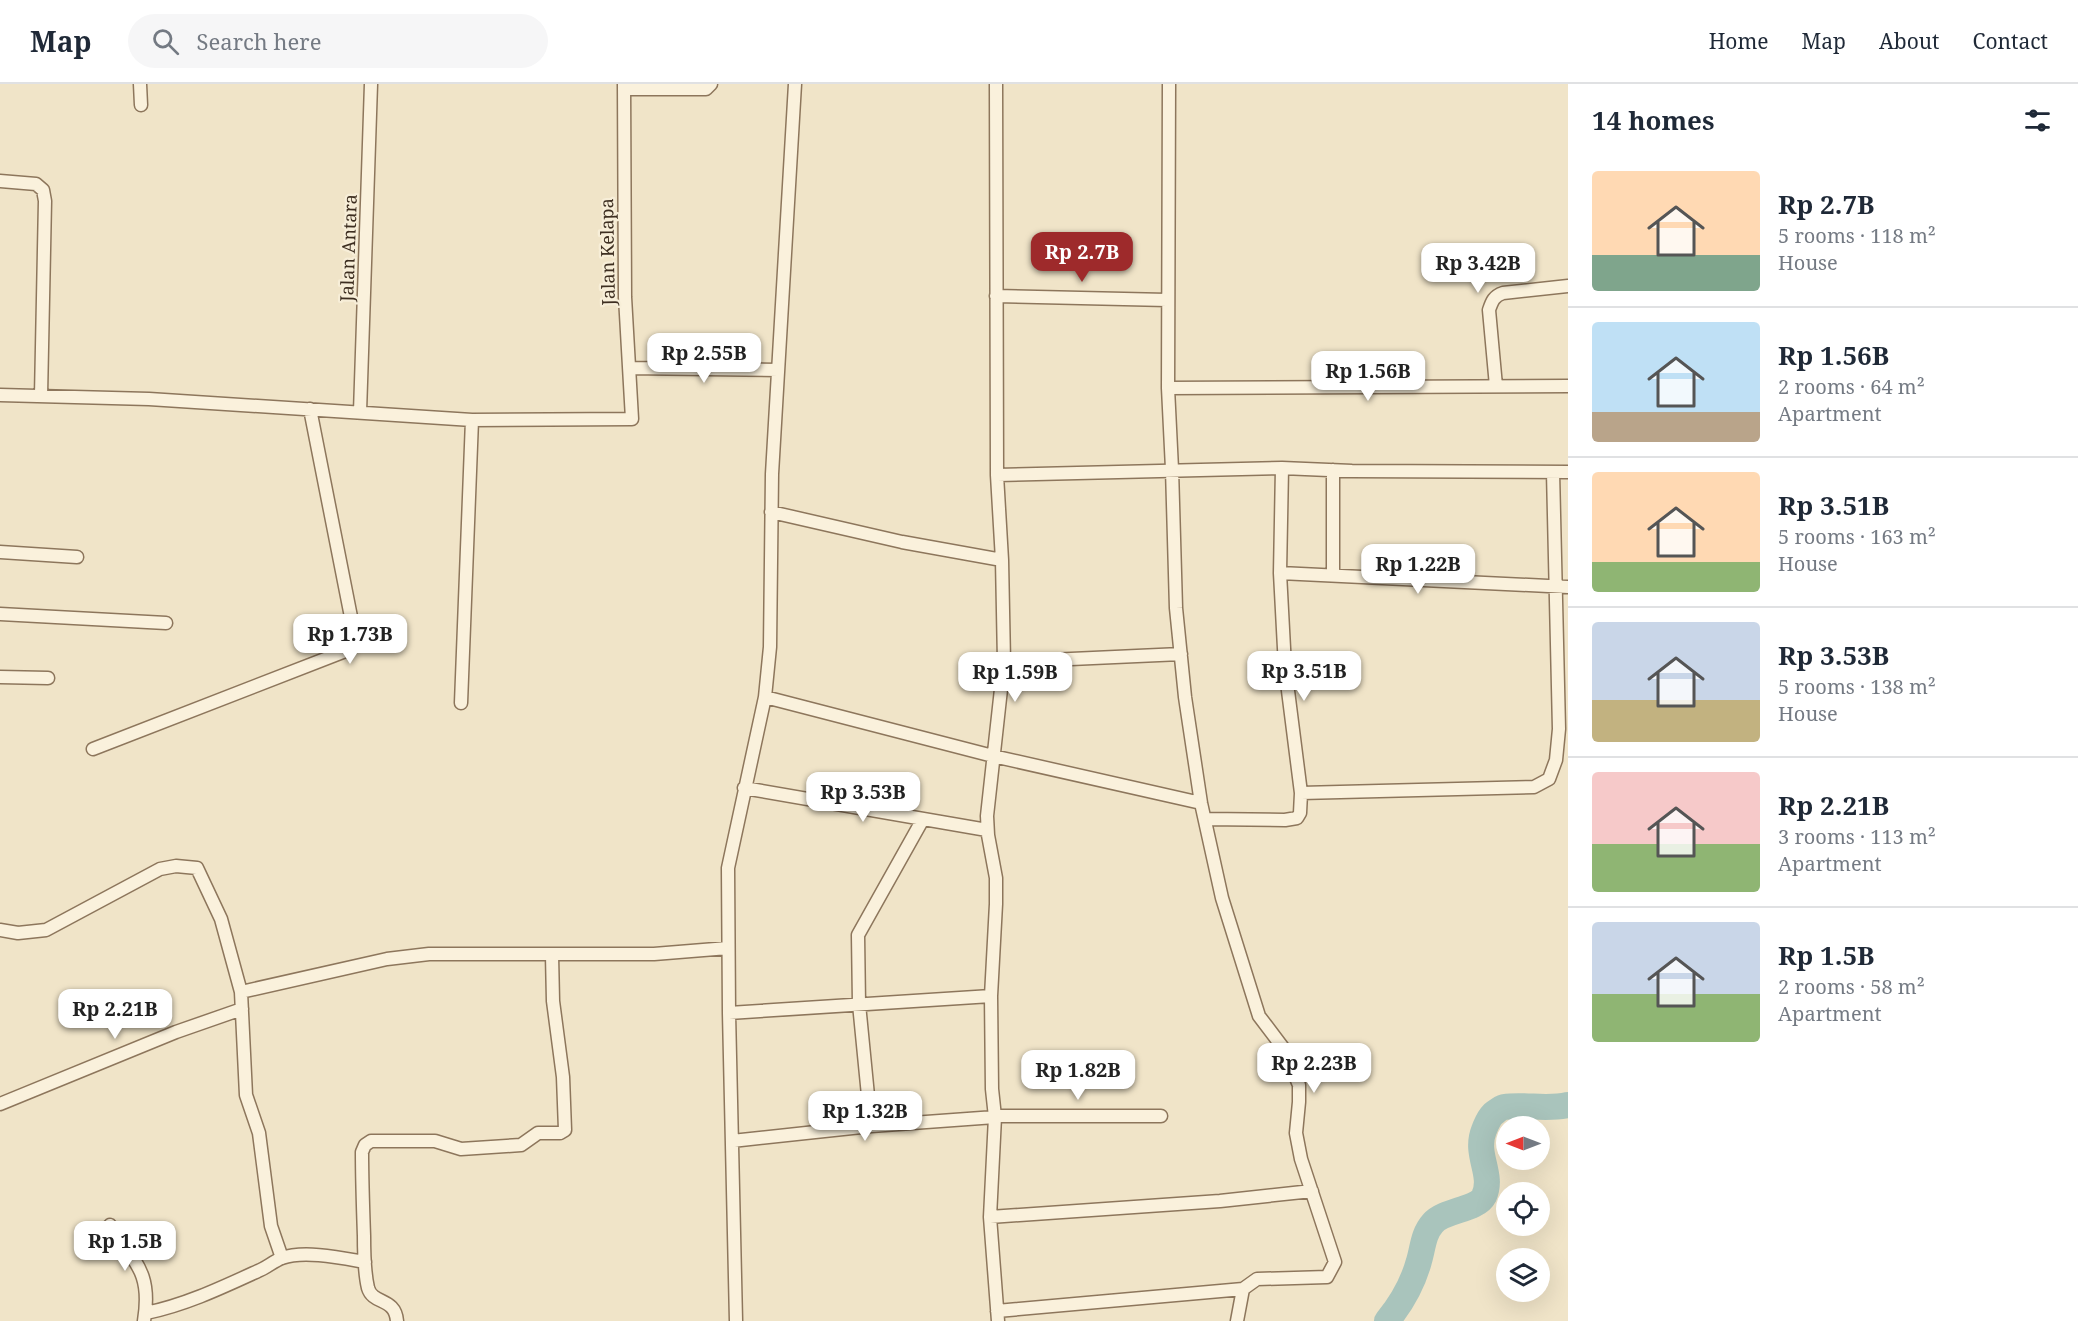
<!DOCTYPE html>
<meta charset="utf-8">
<style>
:root{--surface:#fff;--page:#f6f6f7;--text:#1f2937;--muted:#747a83;--line:#e0e1e3;--accent:#9e2a2b}
body{margin:0;font-family:"Noto Serif",serif;background:var(--page);color:var(--text);height:100vh;display:flex;flex-direction:column;font-size:22px;white-space:nowrap}
*{box-sizing:border-box;margin:0}
p{font-size:20px;color:var(--muted)}
.icon{flex:none;width:33px;height:33px;fill:none;stroke:currentColor;stroke-width:2;stroke-linecap:round;stroke-linejoin:round}
.map{position:relative;flex:1;overflow:hidden}
.side{display:flex;flex-direction:column;background:var(--surface);width:510px}
.side>*{flex:none}
.needle{width:39px;rotate:270deg}
.buttons{position:absolute;left:1496px;top:1032px;display:grid;gap:12px}
.buttons a{display:grid;place-items:center;width:54px;height:54px;border-radius:50%;background:var(--surface);box-shadow:0 6px 24px #0002;font-size:30px}
.price{position:absolute;translate:-50% -51px;padding:0 14px;border-radius:12px;background:#fff;color:#222;font-size:20px;line-height:39px;filter:drop-shadow(0 2px 3px #0008)}
.price::after{content:'';position:absolute;left:50%;top:36px;width:18px;height:14px;margin-left:-9px;background:inherit;clip-path:polygon(0 0,100% 0,50% 100%)}
.price.current{background:var(--accent);color:#fff}
ul{padding:0;list-style:none}
li{display:flex;align-items:center;gap:18px;height:150px;padding:0 24px}
li+li{border-top:2px solid var(--line)}
li span{display:grid;place-items:center;flex:none;width:168px;height:120px;border-radius:6px;color:#555}
li>.icon{margin-inline-start:auto}
span .icon{width:72px;height:72px;fill:#fffc;stroke-width:1}
li b{font-size:26px}
h2{display:flex;justify-content:space-between;align-items:center;height:72px;padding:0 24px;font-size:26px}
header{display:flex;align-items:center;gap:36px;box-sizing:border-box;height:84px;padding:0 30px;background:var(--surface);border-bottom:2px solid var(--line)}
header strong{font-size:28px}
nav{display:flex;gap:33px;margin-inline-start:auto;font-size:21px}
.search{width:420px;height:54px;background:var(--page);display:flex;align-items:center;gap:15px;box-sizing:border-box;padding:0 21px;border-radius:33px;color:var(--muted);font-size:22px}
main{display:flex;flex:1;min-height:0}
.map>svg:first-child{display:block}
.lines{fill:none;stroke-linecap:round;stroke-linejoin:round}
.river{stroke:#a9c4bc;stroke-width:26}
.minor-casing{stroke:#8d765c;stroke-width:15}
.minor{stroke:#faf1dc;stroke-width:12}
.labels{text-anchor:middle;dominant-baseline:central;stroke-width:4.5;stroke-linejoin:round;paint-order:stroke}
.street-label{font-size:18px;fill:#3d2e20;stroke:#f7eed8}
</style>
<header>
<strong>Map</strong>
<div class="search"><svg class="icon" aria-label="search" viewBox="0 0 24 24"><circle cx="10" cy="10" r="6"/><path d="M15 15l6 6"/></svg>Search here</div>
<nav><a>Home</a><a>Map</a><a>About</a><a>Contact</a></nav>
</header>
<main>
<div class="map">
<svg width="1568" height="1237" viewBox="0 0 1568 1237">
<rect width="100%" height="100%" fill="#f0e4c8"/>
<g class="lines">
<path class="river" d="M1387,1237c14,-17 26,-38 32,-60 4,-13 4,-27 14,-38 11,-13 44,-13 51,-27 10,-22 -10,-41 0,-66 3,-7 4,-11 9,-16 4,-3 7,-6 11,-7 21,-3 43,3 64,-2"/>
<g class="minor-casing">
<path id="minor" d="M140,0l1,21
M996,0l1,391 5,85 2,102 -17,154 1,19 8,43v26l-5,92 1,93 3,28 -5,100 8,104
M1169,0l-1,304 4,81 4,139 9,89 16,106 21,95 37,118 25,33 15,36v17l-3,31 5,26 34,103 -8,15 -70,2 -14,10 -6,32
M624,5h82l5,-5
M0,97l36,3 7,6 2,11 -4,195
M996,212l171,4
M629,284l149,2
M1496,302l-7,-76c3,-9 5,-14 14,-17l65,-7
M1168,304l400,-2
M0,311l149,4 323,21 160,-1 -7,-122 -1,-213
M360,328l11,-328
M1333,386v105
M997,391l285,-7 70,3 216,1
M771,428l131,30 100,18
M0,468l77,5
M1280,489l288,14
M0,530l166,9
M1004,578l177,-8
M0,593l48,1
M765,613l228,59 208,47
M461,619l11,-283
M93,665l250,-97c9,-7 10,-13 10,-25l-43,-218
M744,704l243,42
M1301,709l233,-6 15,-8 7,-19 3,-31 -6,-257
M1205,735l80,1 12,-2 3,-5 1,-20 -16,-126 -5,-94 2,-105
M0,846l18,3 28,-3 114,-61 16,-3 21,2 24,51 20,73 5,103 13,38 12,93 11,32
M241,908l146,-33 42,-5h225l74,-6
M729,929l262,-17
M0,1020l176,-72 66,-23
M995,1032h166
M871,1042l-12,-122 -1,-69 65,-116
M732,1057l139,-15 124,-9
M990,1133l230,-16 92,-10
M110,1141c25,38 42,47 34,96
M997,1227l246,-22
M146,1229c39,-8 75,-25 112,-42 8,-3 16,-10 24,-13 22,-8 60,0 83,4
M397,1237c-2,-24 -24,-16 -29,-33 -4,-17 -4,-35 -4,-52 -1,-28 -2,-56 -2,-84l3,-7 6,-4h64l26,8 60,-4 17,-12h22l5,-3 -2,-53 -10,-76 -1,-46
M736,1237l-7,-308 -1,-145 37,-171 5,-50 2,-173 23,-390"/>
</g>
<use href="#minor" class="minor"/>
</g>
<g class="labels">
<g class="street-label">
<text transform="translate(348 164) rotate(-88)">Jalan Antara</text>
<text transform="translate(607 168) rotate(-91)">Jalan Kelapa</text>
</g>
</g>
</svg>
<div class="buttons">
<a><svg class="needle" viewBox="-14 -14 28 28"><path d="M0-13l5 13h-10z" fill="#e53935"/><path d="M0 13l5-13h-10z" fill="#747a83"/></svg></a>
<a><svg class="icon" aria-label="locate" viewBox="0 0 24 24"><circle cx="12" cy="12" r="6"/><path d="M12 2v4M12 18v4M2 12h4M18 12h4"/></svg></a>
<a><svg class="icon" aria-label="layers" viewBox="0 0 24 24"><path d="M12 4l9 5-9 5-9-5zM3 14l9 5 9-5"/></svg></a>
</div>
<b class="price current" style="left:1082px;top:199px">Rp 2.7B</b>
<b class="price" style="left:1478px;top:210px">Rp 3.42B</b>
<b class="price" style="left:704px;top:300px">Rp 2.55B</b>
<b class="price" style="left:1368px;top:318px">Rp 1.56B</b>
<b class="price" style="left:1418px;top:511px">Rp 1.22B</b>
<b class="price" style="left:350px;top:581px">Rp 1.73B</b>
<b class="price" style="left:1304px;top:618px">Rp 3.51B</b>
<b class="price" style="left:1015px;top:619px">Rp 1.59B</b>
<b class="price" style="left:863px;top:739px">Rp 3.53B</b>
<b class="price" style="left:115px;top:956px">Rp 2.21B</b>
<b class="price" style="left:1314px;top:1010px">Rp 2.23B</b>
<b class="price" style="left:1078px;top:1017px">Rp 1.82B</b>
<b class="price" style="left:865px;top:1058px">Rp 1.32B</b>
<b class="price" style="left:125px;top:1188px">Rp 1.5B</b>
</div>
<section class="side">
<h2>14 homes<svg class="icon" aria-label="filters" viewBox="0 0 24 24"><path d="M4 7h16M4 17h16"/><circle cx="9" cy="7" r="2"/><circle cx="15" cy="17" r="2"/></svg></h2>
<ul>
<li><span style="background:linear-gradient(#ffd9b3 70%,#7fa58c 0)"><svg class="icon" aria-label="home" viewBox="0 0 24 24"><path d="M3 11l9-7 9 7M6 9v11h12V9"/></svg></span><div><b>Rp 2.7B</b><p>5 rooms · 118 m²</p><p>House</p></div></li>
<li><span style="background:linear-gradient(#bfe0f5 75%,#b9a48a 0)"><svg class="icon" aria-label="home" viewBox="0 0 24 24"><path d="M3 11l9-7 9 7M6 9v11h12V9"/></svg></span><div><b>Rp 1.56B</b><p>2 rooms · 64 m²</p><p>Apartment</p></div></li>
<li><span style="background:linear-gradient(#ffd9b3 75%,#8fb573 0)"><svg class="icon" aria-label="home" viewBox="0 0 24 24"><path d="M3 11l9-7 9 7M6 9v11h12V9"/></svg></span><div><b>Rp 3.51B</b><p>5 rooms · 163 m²</p><p>House</p></div></li>
<li><span style="background:linear-gradient(#c9d6e8 65%,#c2b280 0)"><svg class="icon" aria-label="home" viewBox="0 0 24 24"><path d="M3 11l9-7 9 7M6 9v11h12V9"/></svg></span><div><b>Rp 3.53B</b><p>5 rooms · 138 m²</p><p>House</p></div></li>
<li><span style="background:linear-gradient(#f6c9c9 60%,#8fb573 0)"><svg class="icon" aria-label="home" viewBox="0 0 24 24"><path d="M3 11l9-7 9 7M6 9v11h12V9"/></svg></span><div><b>Rp 2.21B</b><p>3 rooms · 113 m²</p><p>Apartment</p></div></li>
<li><span style="background:linear-gradient(#c9d6e8 60%,#8fb573 0)"><svg class="icon" aria-label="home" viewBox="0 0 24 24"><path d="M3 11l9-7 9 7M6 9v11h12V9"/></svg></span><div><b>Rp 1.5B</b><p>2 rooms · 58 m²</p><p>Apartment</p></div></li>
</ul>
</section>
</main>
